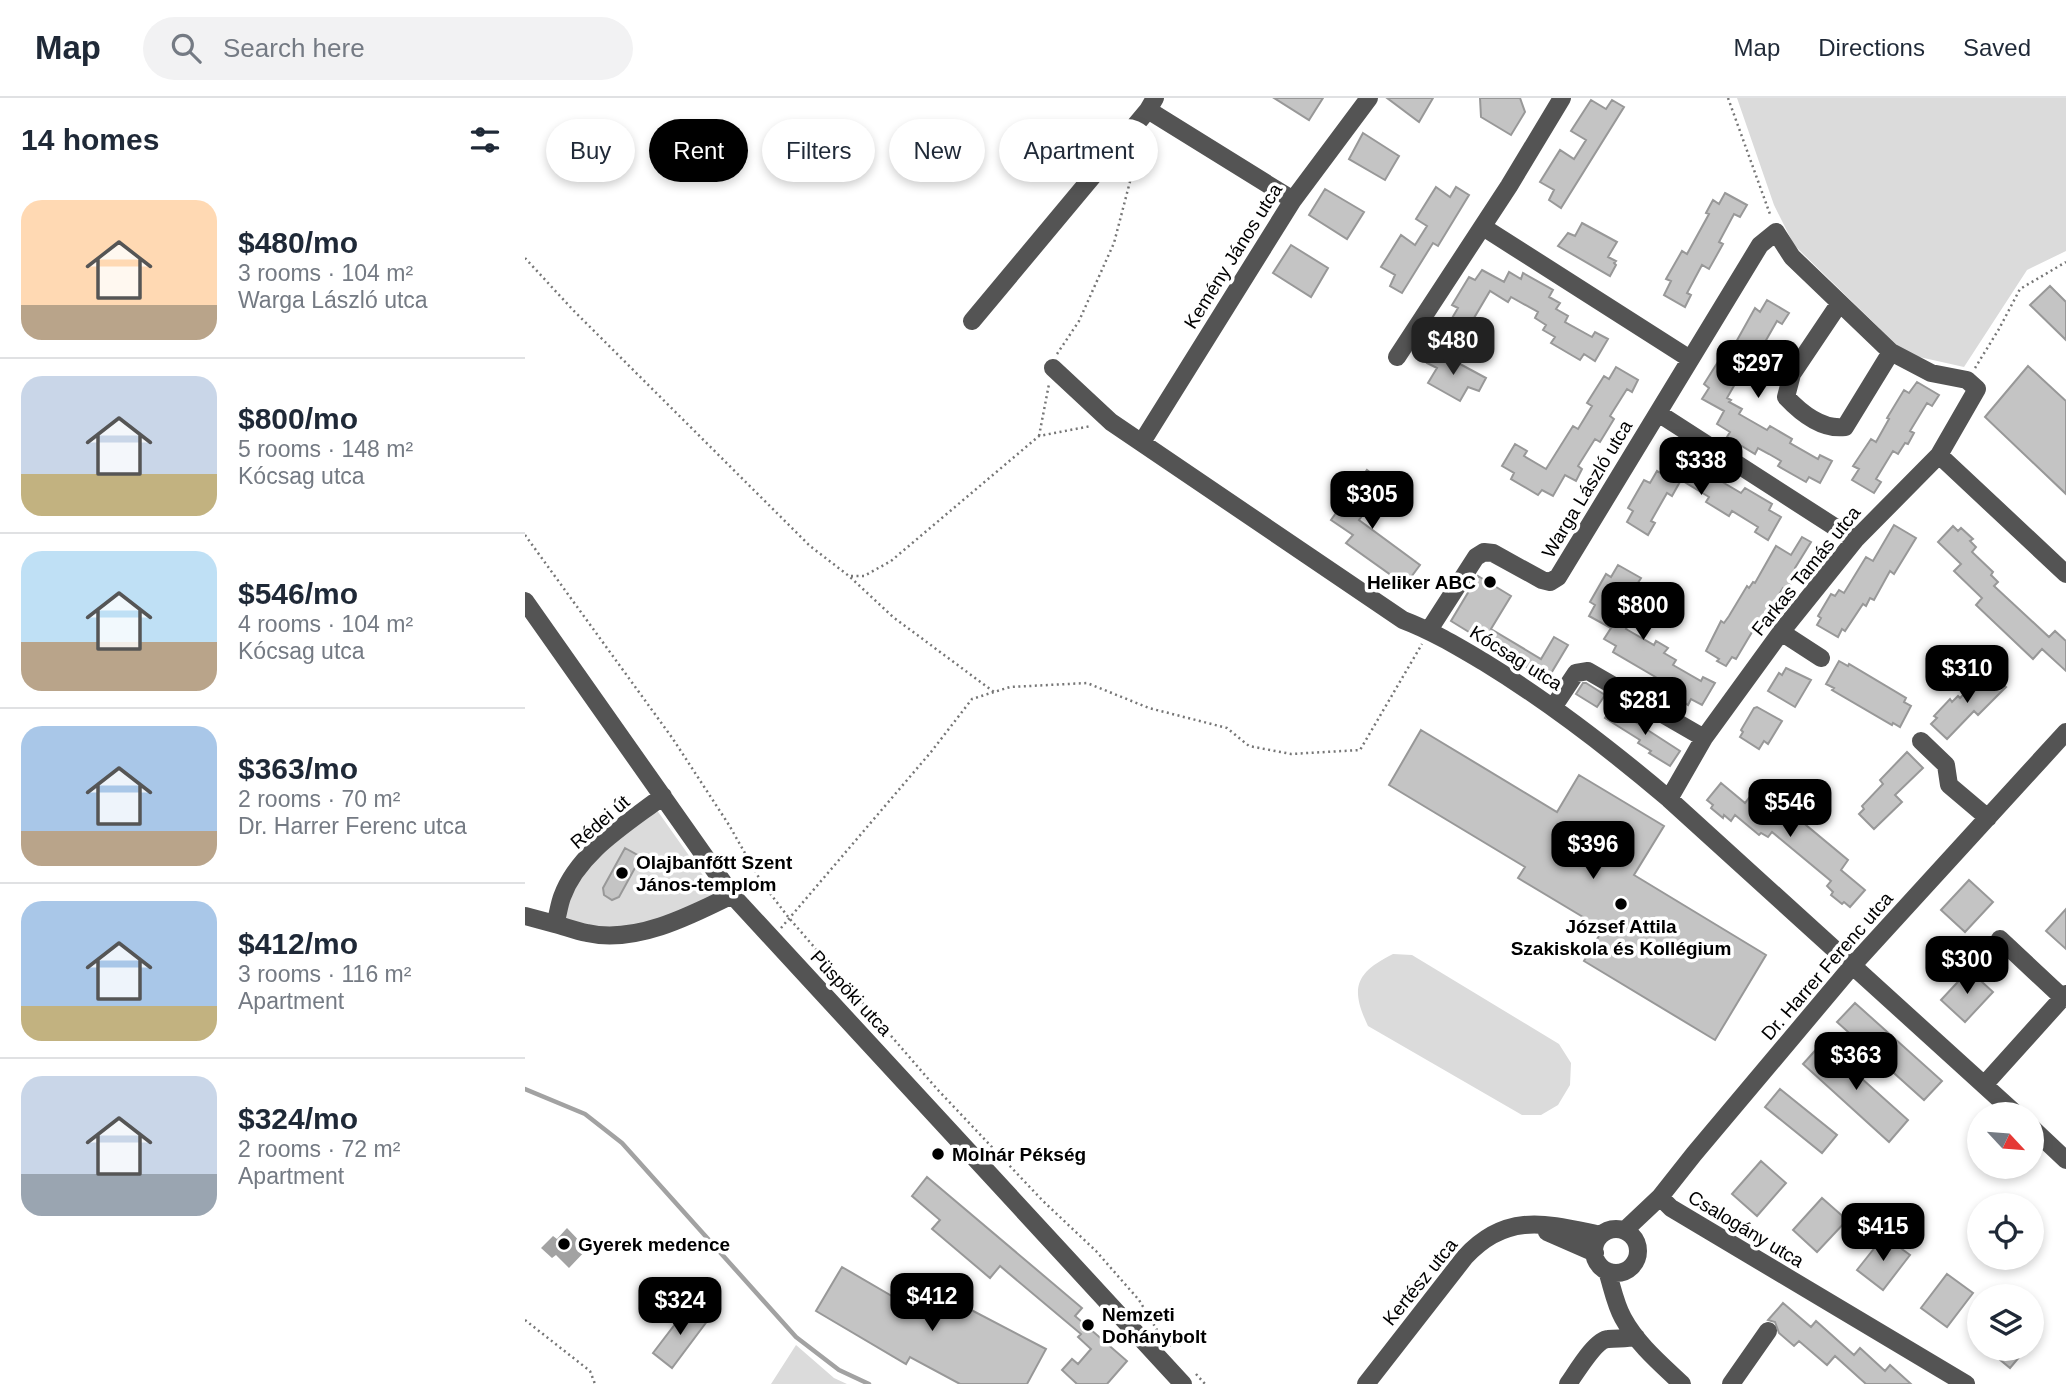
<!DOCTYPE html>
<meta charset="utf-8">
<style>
:root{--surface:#fff;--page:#f2f2f3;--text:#1f2937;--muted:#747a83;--line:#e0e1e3;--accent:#000}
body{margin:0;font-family:Arial,sans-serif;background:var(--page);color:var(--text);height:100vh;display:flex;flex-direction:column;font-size:26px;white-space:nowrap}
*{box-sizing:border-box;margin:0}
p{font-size:23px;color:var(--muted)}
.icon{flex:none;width:38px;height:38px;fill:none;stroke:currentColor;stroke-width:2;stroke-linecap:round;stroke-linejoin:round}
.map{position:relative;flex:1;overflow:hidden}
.drawer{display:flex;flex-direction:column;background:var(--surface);width:525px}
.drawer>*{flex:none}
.banner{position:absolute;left:21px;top:21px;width:665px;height:63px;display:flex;gap:14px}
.needle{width:46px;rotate:116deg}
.fabs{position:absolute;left:1442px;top:1004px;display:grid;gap:14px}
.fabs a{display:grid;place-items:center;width:77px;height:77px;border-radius:50%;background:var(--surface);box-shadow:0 4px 10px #0003;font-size:35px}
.price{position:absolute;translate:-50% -60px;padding:0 16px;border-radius:14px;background:var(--accent);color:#fff;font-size:23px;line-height:46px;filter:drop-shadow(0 2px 4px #0008)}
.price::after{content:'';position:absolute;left:50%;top:42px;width:21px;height:16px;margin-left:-10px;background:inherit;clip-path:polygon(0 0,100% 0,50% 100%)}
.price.current{background:#222;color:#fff}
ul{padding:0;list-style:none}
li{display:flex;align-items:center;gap:21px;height:175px;padding:0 21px}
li+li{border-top:2px solid var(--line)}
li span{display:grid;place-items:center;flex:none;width:196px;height:140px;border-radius:21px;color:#555}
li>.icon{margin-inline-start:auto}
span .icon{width:84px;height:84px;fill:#fffc;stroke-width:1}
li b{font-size:30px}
h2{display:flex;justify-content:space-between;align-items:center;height:84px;padding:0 21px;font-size:30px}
.tag{padding:0 24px;border-radius:32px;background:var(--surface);box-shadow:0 4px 10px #0003;font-size:24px;line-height:63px}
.tag.current{background:var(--accent);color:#fff}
header{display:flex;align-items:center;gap:42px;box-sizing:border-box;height:98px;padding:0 35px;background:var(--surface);border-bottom:2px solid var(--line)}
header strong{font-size:33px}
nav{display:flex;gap:38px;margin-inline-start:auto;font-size:24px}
.search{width:490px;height:63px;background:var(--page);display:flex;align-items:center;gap:18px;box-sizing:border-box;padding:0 24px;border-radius:38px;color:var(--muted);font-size:26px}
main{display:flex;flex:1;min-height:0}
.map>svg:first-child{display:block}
.green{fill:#dbdbdb}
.water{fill:#a2a2a2}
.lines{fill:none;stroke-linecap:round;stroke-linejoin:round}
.stream{stroke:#a2a2a2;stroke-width:4.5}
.building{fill:#c4c4c4;stroke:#989898;stroke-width:2}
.path{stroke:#767676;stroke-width:2.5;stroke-dasharray:2 3.5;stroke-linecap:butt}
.minor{stroke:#545454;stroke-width:18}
.poi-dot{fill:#000;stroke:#fff;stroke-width:2.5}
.labels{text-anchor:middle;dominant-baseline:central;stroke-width:7;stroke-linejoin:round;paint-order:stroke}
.street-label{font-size:19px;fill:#000;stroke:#fff}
.poi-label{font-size:19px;font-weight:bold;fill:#000;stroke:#fff;text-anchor:start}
</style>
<header>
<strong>Map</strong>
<div class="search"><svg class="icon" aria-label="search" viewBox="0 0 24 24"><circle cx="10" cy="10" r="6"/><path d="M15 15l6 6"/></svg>Search here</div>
<nav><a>Map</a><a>Directions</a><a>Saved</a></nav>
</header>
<main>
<section class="drawer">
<h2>14 homes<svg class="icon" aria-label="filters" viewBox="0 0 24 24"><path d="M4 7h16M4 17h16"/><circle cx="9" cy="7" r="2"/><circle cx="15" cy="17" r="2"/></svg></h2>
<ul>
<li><span style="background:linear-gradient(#ffd9b3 75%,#b9a48a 0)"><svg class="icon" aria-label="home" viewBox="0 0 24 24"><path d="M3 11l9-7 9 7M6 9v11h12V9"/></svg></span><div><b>$480/mo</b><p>3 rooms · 104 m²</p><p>Warga László utca</p></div></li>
<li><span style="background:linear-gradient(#c9d6e8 70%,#c2b280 0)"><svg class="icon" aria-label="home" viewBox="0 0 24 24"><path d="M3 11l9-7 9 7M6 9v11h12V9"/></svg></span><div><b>$800/mo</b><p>5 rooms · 148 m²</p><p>Kócsag utca</p></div></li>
<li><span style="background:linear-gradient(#bfe0f5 65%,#b9a48a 0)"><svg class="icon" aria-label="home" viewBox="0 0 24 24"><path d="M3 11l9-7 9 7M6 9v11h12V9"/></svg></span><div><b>$546/mo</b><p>4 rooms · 104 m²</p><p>Kócsag utca</p></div></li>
<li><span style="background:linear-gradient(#a9c7e8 75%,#b9a48a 0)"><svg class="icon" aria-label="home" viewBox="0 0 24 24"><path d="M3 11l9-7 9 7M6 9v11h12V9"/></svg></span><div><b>$363/mo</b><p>2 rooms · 70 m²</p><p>Dr. Harrer Ferenc utca</p></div></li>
<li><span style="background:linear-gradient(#a9c7e8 75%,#c2b280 0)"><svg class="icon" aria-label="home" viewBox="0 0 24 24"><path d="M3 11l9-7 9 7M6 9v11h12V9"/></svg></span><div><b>$412/mo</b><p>3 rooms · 116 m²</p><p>Apartment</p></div></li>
<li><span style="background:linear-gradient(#c9d6e8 70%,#9aa5b1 0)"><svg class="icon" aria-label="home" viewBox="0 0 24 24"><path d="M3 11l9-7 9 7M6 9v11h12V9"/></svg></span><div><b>$324/mo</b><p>2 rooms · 72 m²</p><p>Apartment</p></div></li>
</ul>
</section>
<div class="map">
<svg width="1541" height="1286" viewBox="0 0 1541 1286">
<rect width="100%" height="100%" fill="#fff"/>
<path class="green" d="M1212,0h329v153l-39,19 -63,97 -58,-13 -112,-109 -20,-40z
M129,708l65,92 -92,35 -69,-11 14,-40z
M868,856l19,1 147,89 12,19 -1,22 -12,20 -17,10h-19l-154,-89c-18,-38 -13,-53 25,-72z
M271,1247l38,33 13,6h-76z"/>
<path class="water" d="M42,1130l20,21 -18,19 -13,-13 -4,3 -11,-10 12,-12 4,3z"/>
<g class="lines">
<path class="stream" d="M0,991l60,25 37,29 174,194 43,33 30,14"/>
</g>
<path class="building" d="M749,0h49l-14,22z
M862,0h46l-14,24z
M955,0h40l5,14 -14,23 -30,-18z
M1066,2l15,9 6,-9 12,7 -63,101 -12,-8 5,-10 -14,-8 20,-32 14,9 12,-19 -15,-9z
M838,35l36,23 -14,24 -36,-21z
M911,89l14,10 6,-10 13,8 -31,51 -5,-3 -31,50 -12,-7 5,-11 -14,-8 20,-32 14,10 12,-19 -11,-7z
M800,91l39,23 -17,27 -38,-24z
M1200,95l22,12 -7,12 -6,-3 -15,28 4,2 -14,25 -7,-4 -15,28 4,2 -6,12 -21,-12 7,-14 -5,-2 16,-28 5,3 22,-40 -3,-1 7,-13 6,4z
M1057,125l35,19 -9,15 8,4 -2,2 2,2 -6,11 -52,-30 10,-13 7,3z
M766,147l37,23 -17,29 -38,-24z
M957,172l22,12 5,-10 12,7 2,-6 30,17 -4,7 11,6 -4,6 12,7 -3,6 27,15 3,-5 13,7 -13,22 -11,-7 -4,6 -29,-17 4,-6 -12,-7 3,-5 -11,-7 3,-6 -27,-15 -3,5 -18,-11 -16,27 5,3 -7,11 -21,-12 7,-12 -6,-3 17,-28 6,3z
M1525,188l16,16v38l-36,-35z
M1242,202l22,13 -7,11 -5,-3 -16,28 4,3 -7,11 -3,-2 -7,12 -5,-3 -16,28 4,2 -2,2 13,7 -3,5 28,16 3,-4 22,13 -2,4 28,16 2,-4 12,6 -12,22 -11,-6 -3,5 -28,-16 3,-5 -12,-7 -11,-6 -3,6 -28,-17 3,-5 -13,-8 7,-13 -22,-12 7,-11 -5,-4 17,-27 5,3 29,-52 5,4z
M909,252l52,28 -7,13 -11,-4 -8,14 -32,-18 9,-15 -10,-5z
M1503,268l38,35v93l-81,-77z
M1091,269l22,13 -6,12 -5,-3 -17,27 4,3 -14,23 -5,-3 -17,27 4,3 -6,12 -11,-6 -12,21 -11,-6 -4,5 -27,-16 3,-6 -12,-7 13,-22 12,7 -3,5 22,13 27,-43 5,3 14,-23 -5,-3 17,-27 5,3z
M1392,284l22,13 -7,11 -5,-3 -17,28 4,2 -6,11 -3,-1 -7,11 -5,-3 -17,28 5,3 -7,11 -22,-13 7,-11 -6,-3 18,-27 5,3 13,-23 -2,-1 17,-28 5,3z
M1156,358l11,7 3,-6 27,18 -3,5 22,13 4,-5 27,16 -3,6 12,7 -13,23 -13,-8 3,-5 -26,-16 -3,5 -23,-14 3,-5 -28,-17 -9,16 -5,-3 -16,28 4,2 -7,12 -21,-13 6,-11 -5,-3 16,-28 6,3 7,-12 11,7z
M842,372l19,13 -27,37 61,45 -15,20 -59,-42 7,-8 -22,-15z
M1369,427l22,13 -22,36 -4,-3 -16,29 -4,-2 -4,8 -3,-2 -18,27 -3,-2 -4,8 -21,-12 4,-7 -3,-2 13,-22 4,2 4,-6 5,3 22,-36 7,4z
M1428,428l5,5 3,-3 12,11 -3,2 6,6 -4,5 21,20 -2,3 7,7 -4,4 55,51 6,-6 11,10v30l-24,-22 -9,10 -57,-54 6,-7 -28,-27 7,-7 -23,-22z
M1277,439l9,5 -16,26 3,2 -11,20 -4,-2 -22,36 -3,-2 -22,37 -4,-2 -6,9 -9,-5 2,-2 -13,-8 15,-30 3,2 5,-7 18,-30 2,2 4,-6 2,1 21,-37 15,9z
M1093,467l23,13 -7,11 -5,-3 -16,28 16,10 -3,5 28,16 2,-4 12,7 -4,5 12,7 -3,5 28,16 2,-4 12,6 -13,22 -11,-6 -3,6 -11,-7 -17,-10 4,-6 -51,-30 3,-6 -12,-7 7,-11 -22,-12 6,-11 -5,-3 16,-28 5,3z
M953,478l33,20 -20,33 50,30 13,-22 14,8 -21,35 -96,-59z
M1314,563l9,5 1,-2 57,34 -2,4 7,4 -11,21 -7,-4 -1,2 -60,-35 2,-2 -8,-4z
M1261,570l25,12 -16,27 -27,-16 11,-18 3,2z
M1464,574l17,15 -28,28 -4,-4 -27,28 -16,-15 6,-6 -3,-2 16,-17 2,3 6,-6 2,2 21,-22 3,2z
M1058,585h3l19,12 -8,12 -21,-13z
M1087,609l68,44 -10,15 -21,-13 2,-2 -13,-8 2,-3 -35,-22z
M1232,609l25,14 -14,23 -4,-3 -5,8 -19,-12 3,-5 -2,-2 13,-22z
M896,632l136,82 22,-37 85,51 -30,49 132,80 -51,85 -131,-79 19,-32 -85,-51 7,-11 -136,-82z
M1382,654l16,16 -28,27 7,7 -28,27 -15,-15 5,-5 -2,-3 21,-22 -3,-4z
M1196,685l24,20 7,-9 30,25 7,-8 59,49 -7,10 24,20 -15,17 -6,-5 -2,2 -11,-9 2,-3 -6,-6 4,-5 -59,-49 -4,5 -7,-4 -2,2 -24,-20 -4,6 -7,-6 -1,3 -12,-10 2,-3 -6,-5z
M100,750l16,9 -22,40 -7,3 -8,-5 -1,-7z
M1444,782l24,22 -28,30 -24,-22z
M1541,811v40l-20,-18z
M1444,872l24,22 -28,30 -24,-22z
M1330,905l87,78 -18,19 -87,-78z
M1297,945l86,77 -19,22 -86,-78z
M1255,991l57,46 -15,18 -57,-46z
M1236,1063l25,22 -29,33 -25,-22z
M402,1079l155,131 -7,8 52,45 -20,23h-30l-15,-14 10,-11 6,5 13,-15 -13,-12 3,-3 -81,-68 -10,12 -58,-49 8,-9 -28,-24z
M1297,1100l25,22 -30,32 -24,-22z
M1359,1138l26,19 -27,35 -26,-20z
M317,1169l67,39 14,-21 31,22 2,-5 90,47 -19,35h-67l-50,-27 -4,7 -90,-53z
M1422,1176l26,19 -26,34 -26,-19z
M1258,1205l28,24 5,-6 38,34 6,-7 25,23 5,-6 21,19h-45l-31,-28 -8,9 -28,-24 -5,5 -15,-13 -4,-11 -7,-2z
M164,1208l19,14 -36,48 -19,-15z
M1462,1251h39l-16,19z"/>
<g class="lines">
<path class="path" d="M1203,0l43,119
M0,160l48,52 237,236 39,30 44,41 101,75 16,-5 77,-4 62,25 78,20 22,18 42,8 69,-4 62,-106
M532,256l22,-33 35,-78 25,-96
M1450,270l24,-39 21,-40 46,-27
M514,338l10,-52
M0,437l148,204 56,86 33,58 27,35 148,171 106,112 53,50 43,49 18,30 14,16
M326,478h13l27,-15 148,-125 52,-10
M256,830l150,-176 41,-53 22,-7
M0,1222l65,51 5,13
M671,1276l9,10"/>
<path class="minor" d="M623,12l145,90
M958,129l207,132
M1314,206l-47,70 -6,23c15,16 36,33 59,30l46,-75
M447,223l176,-211 7,-12
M872,259l112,-171 53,-88
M528,270l58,54 292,198c29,11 54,26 81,42 67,41 125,86 185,137l348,316
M1133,315l197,127
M617,344l151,-242 76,-102
M1414,357l127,119
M0,503l207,294 451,489
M904,532l47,-73 8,-5 9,1 49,27 8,2 8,-5 202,-332 16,-13 16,25 99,95 40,21 36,7 10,9 -38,66 -84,85 -74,92 -77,106 -35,61
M1256,534l40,26
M1029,608l22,-33 12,-2 116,67
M1396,643l25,24 3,20 39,33
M0,818l30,8c3,-9 4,-19 7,-27 16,-45 66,-74 101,-101
M30,826c11,3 21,7 32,9 48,11 103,-17 145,-38
M1475,841l63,59
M1459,987l82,-91
M1507,1030l34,32
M1135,1099l11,11 295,176
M1069 1153a22 22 0 1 1 44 0a22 22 0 1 1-44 0Z
M1100,1132l35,-33 34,-43 159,-189 213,-233
M1022,1134l48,21
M1082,1173c5,15 8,33 16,47 14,26 38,46 59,66
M841,1286l99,-127c42,-46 83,-33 136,-22
M1043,1286c8,-11 27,-44 40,-45 10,-1 18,0 28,-2
M1206,1286l37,-53"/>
</g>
<g class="poi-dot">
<circle cx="965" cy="484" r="7"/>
<circle cx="97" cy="775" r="7"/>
<circle cx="1096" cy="806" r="7"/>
<circle cx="413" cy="1056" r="7"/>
<circle cx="39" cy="1146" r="7"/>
<circle cx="563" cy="1227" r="7"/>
</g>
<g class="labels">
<g class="street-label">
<text transform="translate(708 158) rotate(-58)">Kemény János utca</text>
<text transform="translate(1062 391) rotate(-59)">Warga László utca</text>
<text transform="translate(1281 473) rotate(-51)">Farkas Tamás utca</text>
<text transform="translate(991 560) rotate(32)">Kócsag utca</text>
<text transform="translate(75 724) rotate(-41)">Rédei út</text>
<text transform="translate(1302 868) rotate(-49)">Dr. Harrer Ferenc utca</text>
<text transform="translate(326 895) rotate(47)">Püspöki utca</text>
<text transform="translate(1221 1131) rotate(31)">Csalogány utca</text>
<text transform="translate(895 1184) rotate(-51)">Kertész utca</text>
</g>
<g class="poi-label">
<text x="951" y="484" text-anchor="end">Heliker ABC</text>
<text x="111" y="764">Olajbanfőtt Szent<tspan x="111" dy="22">János-templom</tspan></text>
<text x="1096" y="828" text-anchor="middle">József Attila<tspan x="1096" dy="22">Szakiskola és Kollégium</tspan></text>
<text x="427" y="1056">Molnár Pékség</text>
<text x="53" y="1146">Gyerek medence</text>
<text x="577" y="1216">Nemzeti<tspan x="577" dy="22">Dohánybolt</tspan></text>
</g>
</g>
</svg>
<div class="fabs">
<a><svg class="needle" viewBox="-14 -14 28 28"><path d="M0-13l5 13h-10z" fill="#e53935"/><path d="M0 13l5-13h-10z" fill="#747a83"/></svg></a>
<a><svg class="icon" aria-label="locate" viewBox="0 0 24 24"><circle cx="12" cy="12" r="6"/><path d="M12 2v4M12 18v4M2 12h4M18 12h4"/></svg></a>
<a><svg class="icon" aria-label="layers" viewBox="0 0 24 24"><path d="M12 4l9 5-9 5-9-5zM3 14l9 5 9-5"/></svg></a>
</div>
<b class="price current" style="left:928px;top:279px">$480</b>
<b class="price" style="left:1233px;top:302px">$297</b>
<b class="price" style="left:1176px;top:399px">$338</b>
<b class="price" style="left:847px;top:433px">$305</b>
<b class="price" style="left:1118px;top:544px">$800</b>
<b class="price" style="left:1442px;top:607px">$310</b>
<b class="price" style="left:1120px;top:639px">$281</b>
<b class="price" style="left:1265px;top:741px">$546</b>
<b class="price" style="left:1068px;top:783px">$396</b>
<b class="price" style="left:1442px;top:898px">$300</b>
<b class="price" style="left:1331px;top:994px">$363</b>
<b class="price" style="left:1358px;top:1165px">$415</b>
<b class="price" style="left:407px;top:1235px">$412</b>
<b class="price" style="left:155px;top:1239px">$324</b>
<div class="banner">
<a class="tag">Buy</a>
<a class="tag current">Rent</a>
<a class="tag">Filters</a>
<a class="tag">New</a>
<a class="tag">Apartment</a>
</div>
</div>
</main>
